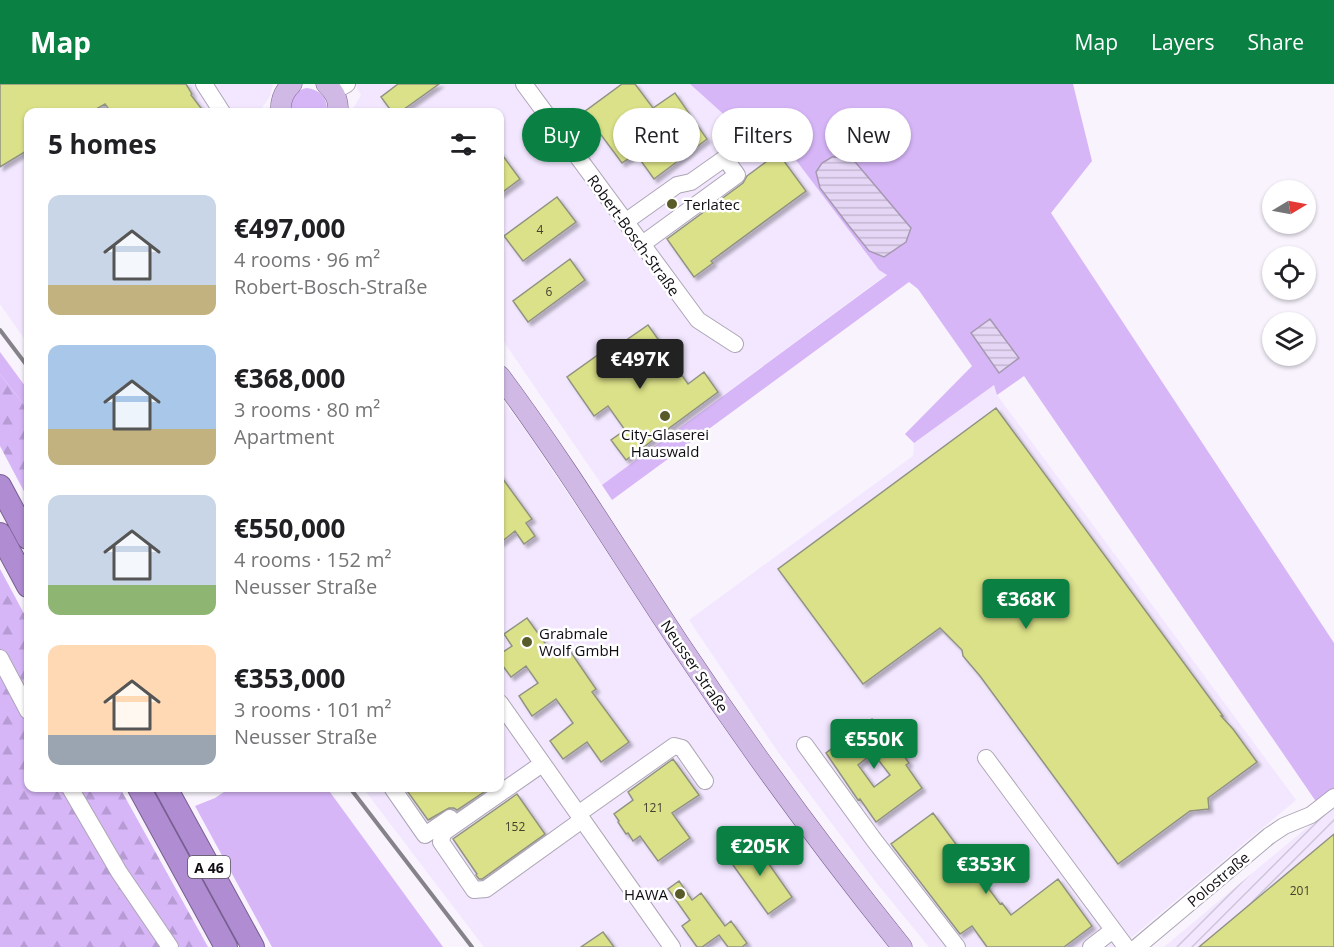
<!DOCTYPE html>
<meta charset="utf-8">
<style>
:root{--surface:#fff;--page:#f2f2f2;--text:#202124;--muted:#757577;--accent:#0b8043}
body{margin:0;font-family:"Open Sans",sans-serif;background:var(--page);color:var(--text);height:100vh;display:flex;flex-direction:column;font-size:22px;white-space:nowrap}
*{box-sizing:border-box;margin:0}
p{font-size:20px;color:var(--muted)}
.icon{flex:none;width:33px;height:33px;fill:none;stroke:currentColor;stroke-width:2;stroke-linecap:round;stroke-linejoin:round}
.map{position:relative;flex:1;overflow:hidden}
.details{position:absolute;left:24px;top:24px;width:480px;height:684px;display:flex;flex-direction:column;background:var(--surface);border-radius:12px;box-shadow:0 2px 4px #0004}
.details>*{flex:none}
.top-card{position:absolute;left:522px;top:24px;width:570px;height:54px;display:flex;gap:12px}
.needle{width:39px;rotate:80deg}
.controls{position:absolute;left:1262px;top:96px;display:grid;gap:12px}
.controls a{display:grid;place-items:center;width:54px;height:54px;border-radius:50%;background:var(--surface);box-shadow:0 2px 4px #0004;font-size:30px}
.price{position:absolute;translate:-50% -51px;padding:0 14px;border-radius:6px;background:var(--accent);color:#fff;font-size:20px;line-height:39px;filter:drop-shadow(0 2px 3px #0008)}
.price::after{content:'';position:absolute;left:50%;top:36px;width:18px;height:14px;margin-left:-9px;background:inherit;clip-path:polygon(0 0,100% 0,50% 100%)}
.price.selected{background:#222;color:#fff}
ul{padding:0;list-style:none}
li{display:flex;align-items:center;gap:18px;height:150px;padding:0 24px}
li span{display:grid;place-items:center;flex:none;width:168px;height:120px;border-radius:12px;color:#555}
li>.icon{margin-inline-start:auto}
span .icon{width:72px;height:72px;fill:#fffc;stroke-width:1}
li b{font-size:26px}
h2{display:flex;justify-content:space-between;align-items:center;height:72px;padding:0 24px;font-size:26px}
.tag{padding:0 21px;border-radius:27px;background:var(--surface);box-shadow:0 2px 4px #0004;font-size:21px;line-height:54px}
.tag.selected{background:var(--accent);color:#fff}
header{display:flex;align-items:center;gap:36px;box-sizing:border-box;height:84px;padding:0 30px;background:var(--accent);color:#fff}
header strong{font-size:28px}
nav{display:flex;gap:33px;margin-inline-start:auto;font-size:21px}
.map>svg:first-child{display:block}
.built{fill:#f2e7ff}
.industrial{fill:url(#industrial-furrows)}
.grass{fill:#d7b6f8}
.forest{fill:url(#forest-firs)}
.water{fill:url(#water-rules);stroke:#a599b1;stroke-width:1.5}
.building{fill:#dbe188;stroke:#919382;stroke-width:1.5;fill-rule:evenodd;filter:url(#shadow)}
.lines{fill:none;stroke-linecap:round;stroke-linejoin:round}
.minor-casing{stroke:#ada5b5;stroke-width:18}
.major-casing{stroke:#785f8f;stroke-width:21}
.highway-casing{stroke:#785f8f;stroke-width:24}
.minor{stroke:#fff;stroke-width:16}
.major{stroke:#d0bae5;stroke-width:20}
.highway{stroke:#b08cd3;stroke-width:22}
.rail{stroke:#86828a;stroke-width:4}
.poi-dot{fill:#595b28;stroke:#fff;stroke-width:2}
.labels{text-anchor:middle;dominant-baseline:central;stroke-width:5;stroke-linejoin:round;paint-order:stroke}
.number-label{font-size:12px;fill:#424130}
.shield{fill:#fff;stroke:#575559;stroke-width:1.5}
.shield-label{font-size:14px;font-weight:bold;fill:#0f0c12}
.poi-label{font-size:15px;fill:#0f0c12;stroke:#fff;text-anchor:start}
.street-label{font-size:15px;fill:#0f0c12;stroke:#fff}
</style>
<header>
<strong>Map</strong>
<nav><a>Map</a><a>Layers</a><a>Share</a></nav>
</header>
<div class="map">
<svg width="1334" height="863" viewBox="0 0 1334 863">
<defs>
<pattern id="industrial-furrows" width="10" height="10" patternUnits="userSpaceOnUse" patternTransform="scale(1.5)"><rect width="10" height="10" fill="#f2e7ff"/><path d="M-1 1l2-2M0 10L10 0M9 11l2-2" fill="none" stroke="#cec5da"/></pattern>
<pattern id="forest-firs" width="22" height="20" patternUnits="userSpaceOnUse" patternTransform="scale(1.5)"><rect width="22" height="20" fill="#d7b6f8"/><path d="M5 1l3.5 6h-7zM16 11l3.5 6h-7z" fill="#b79bd4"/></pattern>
<pattern id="water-rules" width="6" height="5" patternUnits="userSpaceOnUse" patternTransform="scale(1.5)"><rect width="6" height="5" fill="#e5d6f5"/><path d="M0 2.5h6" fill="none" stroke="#c3b6d1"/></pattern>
<filter id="shadow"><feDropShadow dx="3.5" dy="3.5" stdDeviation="1.5" flood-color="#0004"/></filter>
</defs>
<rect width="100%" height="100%" fill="#f8f3fd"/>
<path class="built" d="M0,0h273l-3,12 -11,16h-231v232l-28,-40z
M355,0h335l61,55 35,8 93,123 8,4 -285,211 -102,-149v-224h-149l10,-17z
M995,300l2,11 299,405 -176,147h-191l-54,-66 -97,-129 -89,-132 224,-164 1,-13z
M500,313l26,34 196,294 168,222h-406l-121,-159h137z"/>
<path class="industrial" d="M1334,721v142h-170z"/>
<path class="grass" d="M690,0h383l19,77 -41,52 283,430v146l-17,14 -293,-427 -27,19 -3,-10 -80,58 -9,-9 67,-68 -54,-77 -9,-7 -297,218 -10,-15 285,-210 -8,-5 -93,-123 -35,-8z
M307,4c14,2 21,11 20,24h-37c0,-13 3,-21 17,-24z
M0,268l28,38v20l-28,-36z
M230,704h97l116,159h-171l-77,-141 20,-8z"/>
<path class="forest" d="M0,290l28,36v89l-28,-53z
M0,485l28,52v167h92l88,159h-208z"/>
<path class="water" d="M832,73h19l60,71 -5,14 -22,15 -15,-6 -20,-25 -29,-38 -4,-16 6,-9z
M990,235l29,39 -20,15 -28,-40z"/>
<path class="building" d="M0,0h186l6,10 -1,1 13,17h-93l-6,-8 -14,8h-63v38l-28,17z
M398,0h41l-39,28h-8l-11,-15z
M622,0h13l18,24 22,-15 32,46 -53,40 -18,-25 -14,9 -38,-51z
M500,68l20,27 -20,15z
M778,69l28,38 -95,70 2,2 -19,14 -27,-38 76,-56 4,-7z
M557,113l19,25 -53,39 -19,-25z
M570,175l15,21 -57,42 -15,-21z
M648,241l22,31 -1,1 19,27 16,-12 14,20 -92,68 -15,-20 14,-10 -17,-24 -14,10 -27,-39 49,-35 3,3z
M996,324l227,308h-2l12,13 24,33 -49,36 1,11 -19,2 -72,53 -138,-188 -17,-20 -1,-6 -22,-22 -77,56 -85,-115z
M500,391l32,44 -6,4 9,13 -11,8 -9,-13 -15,12z
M527,534l28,39 13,-9 28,41 -4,3 37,50 -28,20 -14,-20 -24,17 -13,-18 23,-18 -17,-24 -24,17 -13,-20 19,-13 -12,-17 -15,11 -11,-15v-8l12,-8 -8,-12z
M872,635l16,22 4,-2 17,24 -3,2 16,23 -46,34 -16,-23 -2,1 -32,-47zM873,669l17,22 -16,12 -16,-22z
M673,675l26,36 -27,18 18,25 -32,23 -18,-25 -7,5 -5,-8 -2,1 -8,-12 1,-1 -5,-7 19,-14 -5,-8z
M405,704h85l-33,22 -3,-2h-5l-21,12z
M517,710l28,40 -63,45h-3l-3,-4 1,-1 -24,-35z
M933,729l67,91 2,-1 9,12 47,-36 34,47 -28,21h-77l-15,-21 -12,8 -69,-90z
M1334,750v113h-135z
M752,756l40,57 -24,17 -40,-56z
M679,797l13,19 9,-7 24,33 6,-5 16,22 -5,4h-14l-9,-12 -17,12h-5l-15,-21 8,-6 -22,-31z
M603,848l11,15h-33z"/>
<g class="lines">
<g class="minor-casing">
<path id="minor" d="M204,0l18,28
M524,0l174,236 37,24
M333,8l14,-8
M625,138l52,-37 14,-3 34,-24 12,17 -96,70
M0,574l28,53
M500,619l172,244
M805,661l69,95 83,107
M986,674l140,189
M542,680l-99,69 -2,9 33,48 12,-1 96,-69
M70,704l49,84 51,75
M395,704l-2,1 32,46 25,-17
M578,730l96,-68 8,2 23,33
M1091,863l22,-17
M1137,863l132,-111 15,-10 27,-11 23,-18"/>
</g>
<g class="major-casing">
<path id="major" d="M326,0c9,8 13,16 12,28
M281,28c-1,-11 2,-20 11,-28
M500,292c64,86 120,178 179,267 70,105 144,206 223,304"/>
</g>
<g class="highway-casing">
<path id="highway" d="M0,402l28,52
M0,450l28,52
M139,704l87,159
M166,704l87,159"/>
</g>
<use href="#minor" class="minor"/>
<use href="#major" class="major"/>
<use href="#highway" class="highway"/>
<path class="rail" d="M0,246l28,37
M350,704l122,159"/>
</g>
<g class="poi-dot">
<circle cx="672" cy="120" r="6"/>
<circle cx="665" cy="332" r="6"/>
<circle cx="527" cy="558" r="6"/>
<circle cx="680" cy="810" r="6"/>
</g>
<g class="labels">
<g class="number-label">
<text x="540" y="145">4</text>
<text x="549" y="207">6</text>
<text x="653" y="723">121</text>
<text x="515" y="742">152</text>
<text x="1300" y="806">201</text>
</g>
<rect class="shield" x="188" y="772" width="42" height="22" rx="4.5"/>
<g class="shield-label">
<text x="209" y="783">A 46</text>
</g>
<g class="poi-label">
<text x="684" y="120">Terlatec</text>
<text x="665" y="350" text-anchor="middle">City-Glaserei<tspan x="665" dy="17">Hauswald</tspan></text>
<text x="539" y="549">Grabmale<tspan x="539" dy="17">Wolf GmbH</tspan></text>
<text x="668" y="810" text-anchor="end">HAWA</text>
</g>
<g class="street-label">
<text transform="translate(634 151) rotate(54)">Robert-Bosch-Straße</text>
<text transform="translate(695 582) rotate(56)">Neusser Straße</text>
<text transform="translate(1218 795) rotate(-40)">Polostraße</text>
</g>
</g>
</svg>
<div class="controls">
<a><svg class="needle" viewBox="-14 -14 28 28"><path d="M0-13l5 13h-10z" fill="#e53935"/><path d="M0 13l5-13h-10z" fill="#757577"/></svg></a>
<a><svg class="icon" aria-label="locate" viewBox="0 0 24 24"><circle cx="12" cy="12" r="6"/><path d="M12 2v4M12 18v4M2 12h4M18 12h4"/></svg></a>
<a><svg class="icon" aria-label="layers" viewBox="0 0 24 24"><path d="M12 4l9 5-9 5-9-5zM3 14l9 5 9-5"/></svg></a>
</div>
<b class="price selected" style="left:640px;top:306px">€497K</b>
<b class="price" style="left:1026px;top:546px">€368K</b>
<b class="price" style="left:874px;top:686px">€550K</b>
<b class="price" style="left:760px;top:793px">€205K</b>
<b class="price" style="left:986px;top:811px">€353K</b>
<div class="top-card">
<a class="tag selected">Buy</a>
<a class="tag">Rent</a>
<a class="tag">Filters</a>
<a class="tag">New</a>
</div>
<section class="details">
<h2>5 homes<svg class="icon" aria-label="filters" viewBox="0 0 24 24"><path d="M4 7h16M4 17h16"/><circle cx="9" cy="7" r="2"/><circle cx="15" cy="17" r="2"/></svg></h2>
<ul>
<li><span style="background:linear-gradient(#c9d6e8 75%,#c2b280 0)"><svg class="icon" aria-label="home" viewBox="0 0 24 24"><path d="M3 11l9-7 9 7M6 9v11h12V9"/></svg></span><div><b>€497,000</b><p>4 rooms · 96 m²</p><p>Robert-Bosch-Straße</p></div></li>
<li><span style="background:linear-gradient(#a9c7e8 70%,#c2b280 0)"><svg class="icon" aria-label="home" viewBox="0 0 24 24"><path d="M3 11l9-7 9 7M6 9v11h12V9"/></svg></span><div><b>€368,000</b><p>3 rooms · 80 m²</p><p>Apartment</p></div></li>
<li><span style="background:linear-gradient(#c9d6e8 75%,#8fb573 0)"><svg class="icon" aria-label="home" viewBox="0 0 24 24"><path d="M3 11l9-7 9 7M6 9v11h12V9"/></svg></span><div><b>€550,000</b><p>4 rooms · 152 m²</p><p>Neusser Straße</p></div></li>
<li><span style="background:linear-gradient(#ffd9b3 75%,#9aa5b1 0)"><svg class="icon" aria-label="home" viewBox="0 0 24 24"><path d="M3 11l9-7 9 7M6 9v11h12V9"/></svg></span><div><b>€353,000</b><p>3 rooms · 101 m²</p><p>Neusser Straße</p></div></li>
</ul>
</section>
</div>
